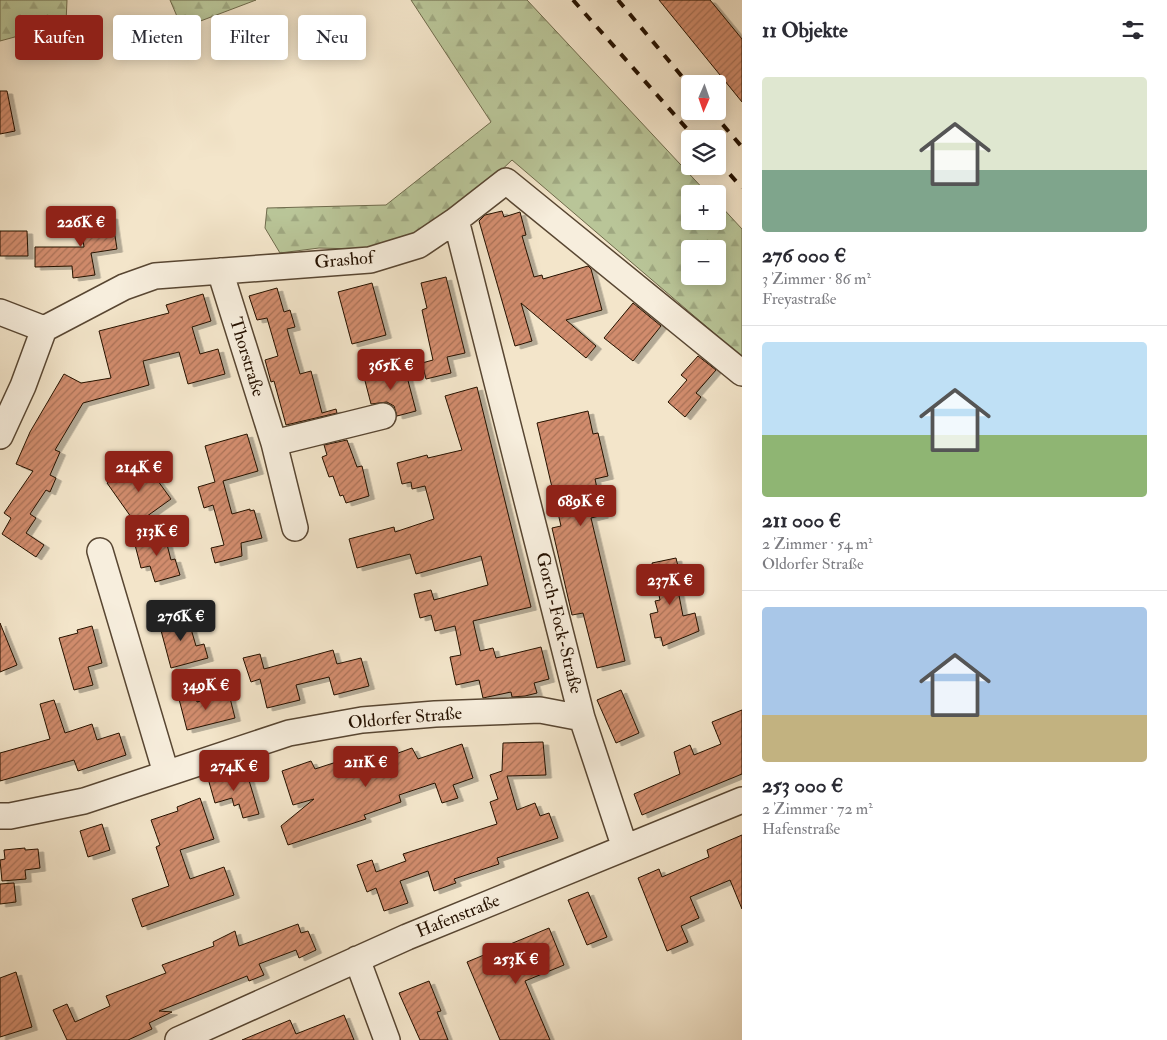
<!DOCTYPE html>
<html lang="de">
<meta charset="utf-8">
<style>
:root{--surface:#fff;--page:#f7f7f7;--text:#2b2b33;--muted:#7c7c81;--line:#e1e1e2;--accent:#8f2418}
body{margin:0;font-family:"IM FELL Double Pica",serif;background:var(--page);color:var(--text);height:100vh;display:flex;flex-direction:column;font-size:19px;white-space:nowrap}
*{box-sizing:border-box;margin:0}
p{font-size:16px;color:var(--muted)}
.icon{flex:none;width:28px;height:28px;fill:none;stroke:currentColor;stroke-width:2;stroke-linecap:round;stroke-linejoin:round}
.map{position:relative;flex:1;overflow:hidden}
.panel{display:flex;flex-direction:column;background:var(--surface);width:425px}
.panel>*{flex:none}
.top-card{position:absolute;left:15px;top:15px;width:475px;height:45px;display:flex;gap:10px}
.needle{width:32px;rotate:182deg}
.tools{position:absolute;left:681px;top:75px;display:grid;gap:10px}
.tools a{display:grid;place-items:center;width:45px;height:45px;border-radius:5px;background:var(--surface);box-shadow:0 2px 12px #0003;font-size:25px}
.price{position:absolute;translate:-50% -42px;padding:0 11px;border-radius:5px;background:var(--accent);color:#fff;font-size:16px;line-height:32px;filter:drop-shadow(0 1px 2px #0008)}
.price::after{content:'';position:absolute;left:50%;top:30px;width:15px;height:11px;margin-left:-8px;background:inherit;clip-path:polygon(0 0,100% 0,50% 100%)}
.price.on{background:#222;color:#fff}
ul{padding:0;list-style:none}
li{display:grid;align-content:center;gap:10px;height:265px;padding:0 20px}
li+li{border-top:1px solid var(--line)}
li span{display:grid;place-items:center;height:155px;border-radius:5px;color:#555}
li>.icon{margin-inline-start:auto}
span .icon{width:90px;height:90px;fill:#fffc;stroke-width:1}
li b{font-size:21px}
h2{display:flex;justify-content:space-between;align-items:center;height:60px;padding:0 20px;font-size:21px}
.chip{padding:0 18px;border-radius:5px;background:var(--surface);box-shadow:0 2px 12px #0003;font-size:18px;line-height:45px}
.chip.on{background:var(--accent);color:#fff}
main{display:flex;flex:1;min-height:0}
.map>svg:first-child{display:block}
.forest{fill:url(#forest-firs);stroke:#6f6b4c;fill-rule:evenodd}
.building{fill:url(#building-hatch);stroke:#251100;filter:url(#shadow)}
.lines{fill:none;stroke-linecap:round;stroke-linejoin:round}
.minor-casing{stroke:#584632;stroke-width:28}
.minor{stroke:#f7eedd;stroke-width:25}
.rail{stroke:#251100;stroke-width:4;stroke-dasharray:9 9;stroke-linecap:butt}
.labels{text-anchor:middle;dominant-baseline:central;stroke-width:4;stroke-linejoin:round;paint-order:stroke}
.street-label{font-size:18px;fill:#251100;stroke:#f7eedd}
</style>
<main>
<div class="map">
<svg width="742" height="1040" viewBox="0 0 742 1040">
<defs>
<pattern id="forest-firs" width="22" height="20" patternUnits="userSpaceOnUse" patternTransform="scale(1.25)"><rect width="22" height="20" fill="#b9c598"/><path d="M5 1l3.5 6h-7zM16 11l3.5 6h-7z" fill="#9fa881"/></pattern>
<pattern id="building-hatch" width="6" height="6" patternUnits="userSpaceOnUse" patternTransform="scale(1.25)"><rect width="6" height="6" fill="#d18c6d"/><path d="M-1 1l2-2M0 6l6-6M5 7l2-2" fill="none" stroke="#a97157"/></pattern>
<filter id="shadow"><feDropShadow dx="5.5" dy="3" stdDeviation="0" flood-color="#0004"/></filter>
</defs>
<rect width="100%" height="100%" fill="#f3e5ca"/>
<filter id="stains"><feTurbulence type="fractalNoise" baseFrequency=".004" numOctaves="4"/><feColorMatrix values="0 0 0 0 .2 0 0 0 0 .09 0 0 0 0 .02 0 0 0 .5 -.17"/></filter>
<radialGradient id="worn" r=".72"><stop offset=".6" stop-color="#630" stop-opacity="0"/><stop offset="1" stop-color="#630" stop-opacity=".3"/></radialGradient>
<path class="forest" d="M0,0h67l-1,23 -66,18z
M170,0h86l-74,28z
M411,0h116l181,194h-18v27h28v-18l24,26v128l-230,-197 -59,56 -60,34 -74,-2 -39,5 -15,-25 2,-20 119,-3 105,-83zM690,249h28v27h-28z"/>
<path class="building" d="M659,0h51l32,39v63z
M0,91h7l8,40 -15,3z
M502,211l2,6 16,-5 6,23 -4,1 12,41 8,-2 1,4 45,-13 3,3 11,41 -36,10 30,26 -10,12 -65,-55 11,38 -17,5 -36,-125 6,-6z
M112,216l5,33 -26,4 4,22 -22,3 -1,-12 -37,1v-20h49l-4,-26z
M0,231h27l1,25h-28z
M446,277l19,76 -18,4 4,16 -25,6 -4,-16 11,-3 -11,-50 5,-2 -6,-25z
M372,283l14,52 -34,9 -14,-52z
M277,288l7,24 6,-2 5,17 -8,2 13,45 11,-3 11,42 14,-4 1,4 -51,12 -12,-44 -3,1 -6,-22 13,-4 -11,-38 -10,2 -8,-24z
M203,294l8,27 -19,6 8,27 18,-5 7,25 -37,10 -9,-32 -36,9 6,24 -66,18 -28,47 5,2 -10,23 6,3 -6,14 -4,-2 -16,24 6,4 -10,15 18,12 -8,12 -34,-23 9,-16 -7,-5 29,-42 -17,-7 14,-32 34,-58 17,9 30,-5 -12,-47 70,-18 -3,-8z
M633,303l28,23 -28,35 -29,-23z
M698,356l18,14 -20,23 5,4 -16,20 -17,-15 19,-22 -6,-5z
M389,370l2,7 15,-4 10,38 -19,5 -3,-10 -7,-4 -16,2 -7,-27z
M477,387l54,220 -58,14 7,30 13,-3 3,10 45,-11 8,32 -15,4 3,10 -12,3 -13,1 -1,-5 -28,6 -4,-18 -23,5 -6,-28 11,-2 -6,-29 -20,5 -4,-16 -11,3 -6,-24 17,-4 3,10 54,-15 -7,-29 -65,18 -6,-20 -53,14 -8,-29 45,-12 1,5 39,-13 -9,-33 -13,3 -1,-7 -9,2 -5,-21 30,-8 1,3 34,-8 -17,-54z
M588,411l5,23 5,-1 10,43 -13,3 8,36 -12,3 34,143 -28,7 -14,-55 -11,2 -20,-87 9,-2 -24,-103z
M247,434l11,37 -35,10 9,33 18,-5v2l4,-1 8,28 -21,5 1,13 -27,7 -4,-15 13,-3 -11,-40 -9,3 -6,-21 17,-5 -10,-36z
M347,440l10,27 5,-1 7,30 -23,7 -3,-8 -3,1 -7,-20 -4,1 -7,-20 5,-2 -3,-10z
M135,463l8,12 7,-5 21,29 -35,25 -29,-41z
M164,533l7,27 4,-1 5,16 -25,7 -5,-16 -9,2 -7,-27z
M676,558l5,21 -5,1 7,36 12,-3 4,18 -36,15 -2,-9 -6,1 -5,-24 8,-2 -3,-11 5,-1 -8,-37z
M187,615l9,31 8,-2 4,14 -37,10 -12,-45z
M0,623l17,42 -17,7z
M92,626l10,37 -14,4 5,18 -19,5 -15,-52 19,-5 -1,-3z
M333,650l4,14 24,-6 8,28 -35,9 -5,-18 -33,8 4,15 -33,8 -7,-29 -9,3 -8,-24 17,-4 4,15z
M621,690l18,43 -23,10 -19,-43z
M229,694l6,24 -48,12 -8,-31 17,-4 1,7z
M54,700l11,33 27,-9 5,16 22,-7 7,22 -48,16 -4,-11 -74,21v-28l50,-14 -10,-35z
M742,710v64l-100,41 -8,-21 46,-20 -6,-22 16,-7 4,10 27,-11 -9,-22z
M543,742l3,33 -39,1 10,34 18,-7 5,13 9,-3 9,25 -61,20 2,6 -45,15 2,4 -22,8 -6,-20 -28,10 8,22 -24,8 -8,-23 -9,4 -10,-27 15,-5 4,12 30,-11 -3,-7 94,-30 -7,-22 8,-3 -8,-24 12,-4 1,-28z
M462,744l11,34 -20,7 5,13 -16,5 -7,-20 -36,12 2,7 -37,13 2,4 -78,26 -7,-19 33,-27 -21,6 -11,-34 29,-10 4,8 46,-15 4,11 47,-17 6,11z
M224,770l2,10 22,-3 11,37 -16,4 -4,-14 -5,2 -2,-8 -17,5 -8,-28z
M200,798l14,41 -34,11 10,29 34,-12 10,28 -92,32 -10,-28 37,-13 -13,-39 4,-2 -9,-25 27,-9 -1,-4z
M102,824l8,26 -22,7 -8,-26z
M742,835v74l-12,-29 -40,17 9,21 -18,8 7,16 -21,9 -29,-73 21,-9 3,8 47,-20 -2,-7z
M25,848v2l13,-1 2,19 -15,2 1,9 -24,2 -2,-21 5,-1 -1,-9z
M14,883l2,19 -16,2v-20z
M588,892l19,45 -20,8 -19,-45z
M298,924l3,9 7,-2 8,19 -17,8 -3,-8 -37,14 5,11 -15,6 -2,-5 -88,35 13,1 -23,11 3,6 -24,11h-61l-14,-30 14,-6 8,18 35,-16 -4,-10 60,-23 -4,-8 52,-19 -1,-4 22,-11 4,15z
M549,928l15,37 -39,16 25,59h-50l-33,-78z
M16,972l16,55 -32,10v-59z
M429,981l12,30 -4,1 11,28h-28l-21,-47z
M344,1015l10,25h-112l48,-20 6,14z"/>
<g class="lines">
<g class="minor-casing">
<path id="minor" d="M456,220l126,498 43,130
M220,271l54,172 21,85
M0,312l44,17
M0,436l23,-50 21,-57 80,-42 31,-11 215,-16 49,-15 37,-25 50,-39 236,192
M274,443l109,-27
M100,551l66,222
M0,816h10l74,-15 205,-68 73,-13 73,-6 105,-4 42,8
M357,959l30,81
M178,1040l229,-103 335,-137"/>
</g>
<use href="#minor" class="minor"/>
<path class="rail" d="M573,0l123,139
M618,0l72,86
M711,111l31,36
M718,161l24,27"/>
</g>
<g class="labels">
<g class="street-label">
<text transform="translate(344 260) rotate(-5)">Grashof</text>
<text transform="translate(247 357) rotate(73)">Thorstraße</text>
<text transform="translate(559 623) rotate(76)">Gorch-Fock-Straße</text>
<text transform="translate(405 718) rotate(-5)">Oldorfer Straße</text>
<text transform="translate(458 916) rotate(-22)">Hafenstraße</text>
</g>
</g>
<rect width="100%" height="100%" filter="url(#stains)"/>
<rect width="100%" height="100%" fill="url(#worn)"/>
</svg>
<div class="tools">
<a><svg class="needle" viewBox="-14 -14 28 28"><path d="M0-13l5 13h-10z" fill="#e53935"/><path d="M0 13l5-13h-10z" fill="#7c7c81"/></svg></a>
<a><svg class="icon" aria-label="layers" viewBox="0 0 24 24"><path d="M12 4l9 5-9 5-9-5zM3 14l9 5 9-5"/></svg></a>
<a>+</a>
<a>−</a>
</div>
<b class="price" style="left:81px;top:248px">226K €</b>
<b class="price" style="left:391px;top:391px">365K €</b>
<b class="price" style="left:139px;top:493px">214K €</b>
<b class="price" style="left:581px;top:527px">689K €</b>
<b class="price" style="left:157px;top:557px">313K €</b>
<b class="price" style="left:670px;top:606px">237K €</b>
<b class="price on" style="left:181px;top:642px">276K €</b>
<b class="price" style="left:206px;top:711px">349K €</b>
<b class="price" style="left:366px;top:788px">211K €</b>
<b class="price" style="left:234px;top:792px">274K €</b>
<b class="price" style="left:516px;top:985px">253K €</b>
<div class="top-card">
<a class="chip on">Kaufen</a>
<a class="chip">Mieten</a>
<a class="chip">Filter</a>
<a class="chip">Neu</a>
</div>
</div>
<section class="panel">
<h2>11 Objekte<svg class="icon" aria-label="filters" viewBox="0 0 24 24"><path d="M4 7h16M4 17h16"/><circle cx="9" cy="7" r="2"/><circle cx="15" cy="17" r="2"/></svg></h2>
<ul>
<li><span style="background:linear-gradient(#dfe7d0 60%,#7fa58c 0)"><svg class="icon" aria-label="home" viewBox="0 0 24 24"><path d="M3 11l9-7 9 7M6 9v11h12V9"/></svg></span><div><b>276 000 €</b><p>3 Zimmer · 86 m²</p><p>Freyastraße</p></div></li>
<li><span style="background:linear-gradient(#bfe0f5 60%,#8fb573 0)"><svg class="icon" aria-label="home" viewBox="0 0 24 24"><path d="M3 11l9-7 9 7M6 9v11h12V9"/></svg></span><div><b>211 000 €</b><p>2 Zimmer · 54 m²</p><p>Oldorfer Straße</p></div></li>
<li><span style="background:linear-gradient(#a9c7e8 70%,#c2b280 0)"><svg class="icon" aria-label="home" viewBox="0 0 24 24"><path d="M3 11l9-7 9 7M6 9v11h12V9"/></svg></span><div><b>253 000 €</b><p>2 Zimmer · 72 m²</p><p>Hafenstraße</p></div></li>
</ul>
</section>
</main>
